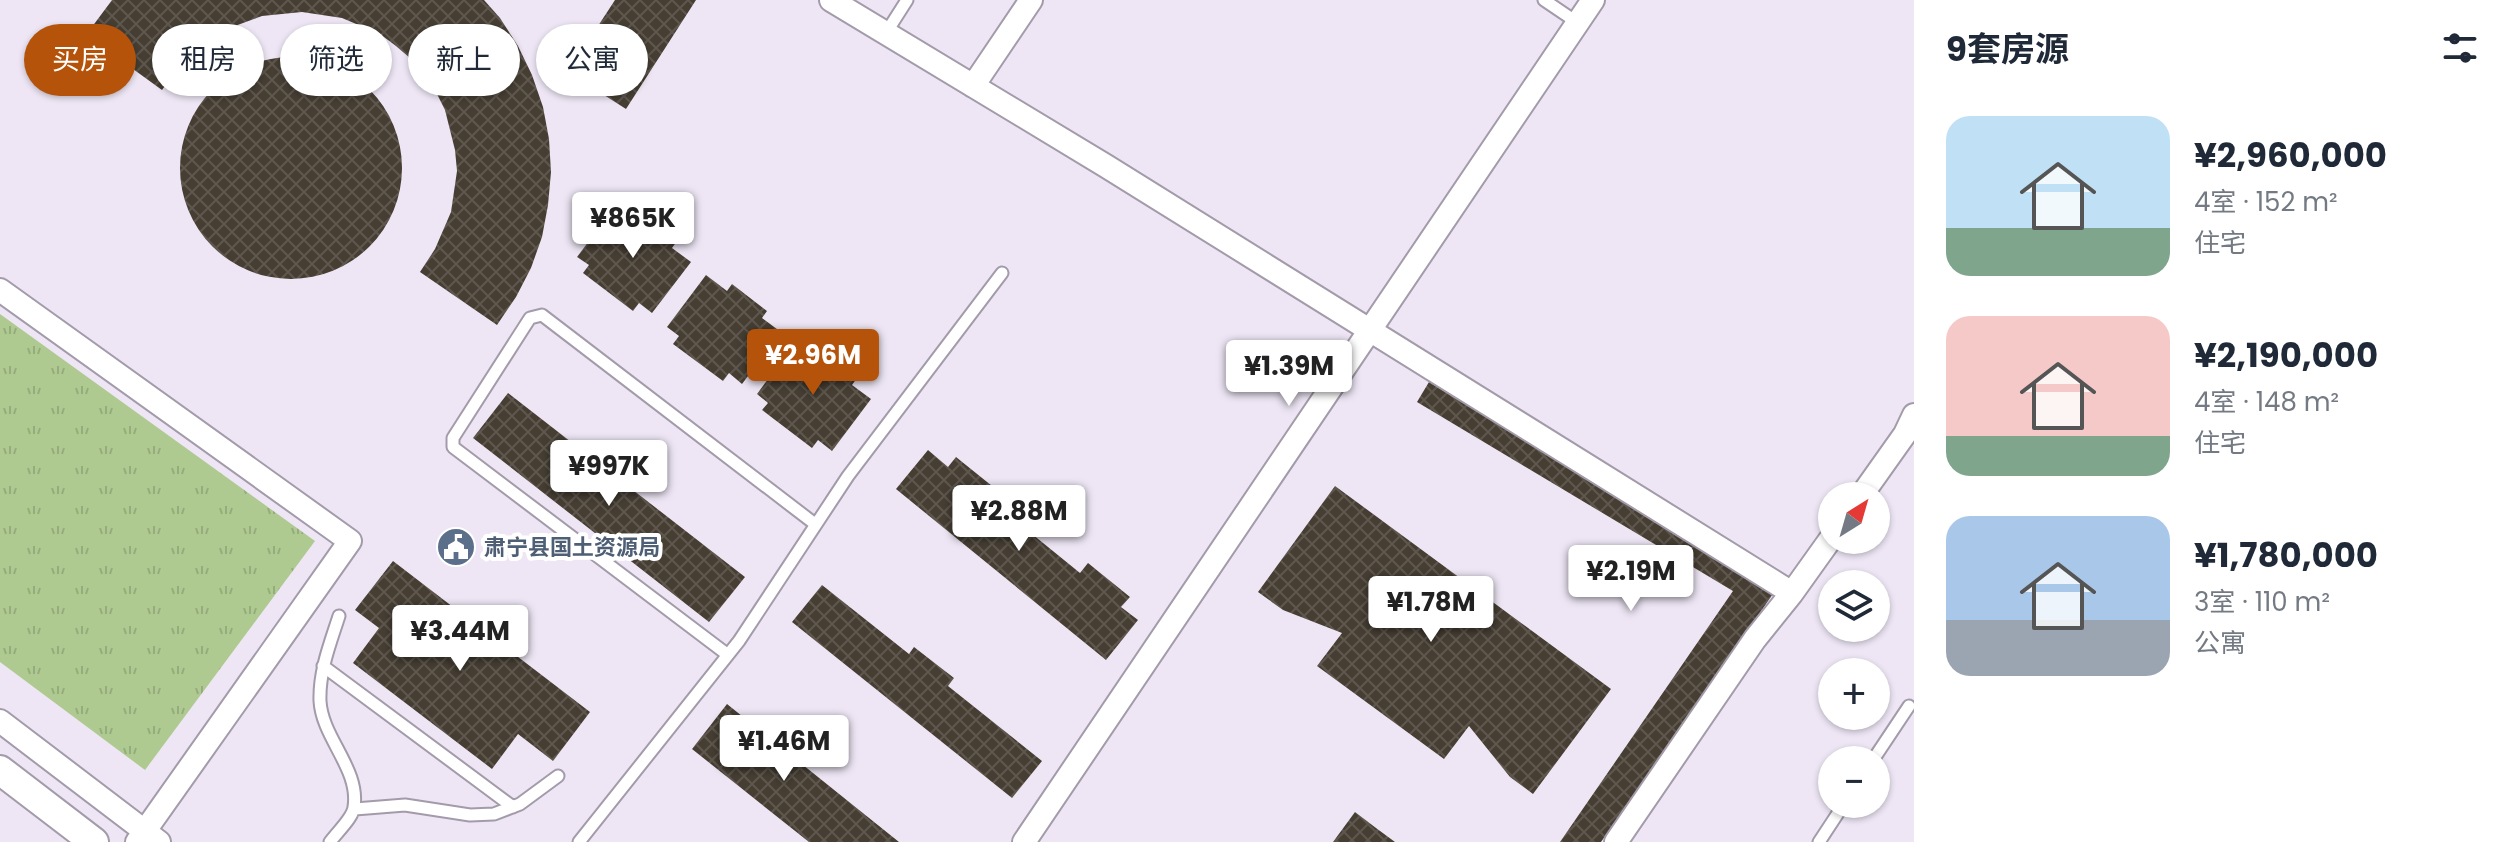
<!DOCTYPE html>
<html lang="zh">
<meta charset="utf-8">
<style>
:root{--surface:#fff;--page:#f2f2f3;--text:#1f2937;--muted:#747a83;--accent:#b45309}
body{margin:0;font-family:Poppins,"Noto Sans SC",sans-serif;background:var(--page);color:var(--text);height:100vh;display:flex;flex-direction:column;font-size:30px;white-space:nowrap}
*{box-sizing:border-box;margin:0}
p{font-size:26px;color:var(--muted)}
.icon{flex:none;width:44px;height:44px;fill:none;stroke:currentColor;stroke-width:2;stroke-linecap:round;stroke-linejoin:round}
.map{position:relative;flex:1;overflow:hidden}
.panel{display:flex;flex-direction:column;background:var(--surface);width:600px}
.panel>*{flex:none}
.hud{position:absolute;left:24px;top:24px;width:760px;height:72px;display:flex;gap:16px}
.needle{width:52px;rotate:37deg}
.fabs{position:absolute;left:1818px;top:482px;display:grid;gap:16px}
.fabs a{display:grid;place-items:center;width:72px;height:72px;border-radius:50%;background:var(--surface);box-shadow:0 2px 6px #0004;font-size:40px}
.price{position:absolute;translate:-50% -68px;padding:0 18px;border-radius:8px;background:#fff;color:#222;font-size:26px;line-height:52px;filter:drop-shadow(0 2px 4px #0008)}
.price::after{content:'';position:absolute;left:50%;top:48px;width:24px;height:18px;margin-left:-12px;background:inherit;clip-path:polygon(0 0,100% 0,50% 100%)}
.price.current{background:var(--accent);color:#fff}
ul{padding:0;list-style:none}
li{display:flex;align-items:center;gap:24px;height:200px;padding:0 32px}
li span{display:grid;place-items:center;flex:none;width:224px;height:160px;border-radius:24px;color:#555}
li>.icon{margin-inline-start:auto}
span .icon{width:96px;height:96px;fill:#fffc;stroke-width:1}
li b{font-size:34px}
h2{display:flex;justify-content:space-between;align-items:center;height:96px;padding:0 32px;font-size:34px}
.chip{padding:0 28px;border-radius:36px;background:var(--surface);box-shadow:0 2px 6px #0004;font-size:28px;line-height:72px}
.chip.current{background:var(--accent);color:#fff}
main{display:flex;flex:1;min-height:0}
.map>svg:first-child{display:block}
.park{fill:url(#park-tufts)}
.building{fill:url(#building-cross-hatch)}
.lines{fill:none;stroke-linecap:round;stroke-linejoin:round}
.service-casing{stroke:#a39ba9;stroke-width:15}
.minor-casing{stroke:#a39ba9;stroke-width:26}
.tertiary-casing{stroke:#a39ba9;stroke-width:32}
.service{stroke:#fff;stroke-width:11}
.minor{stroke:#fff;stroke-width:22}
.tertiary{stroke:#fff;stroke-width:28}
.labels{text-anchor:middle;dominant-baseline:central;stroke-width:8;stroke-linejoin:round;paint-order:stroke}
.service-label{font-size:22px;font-weight:bold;fill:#4e5e75;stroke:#fff;text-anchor:start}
</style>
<main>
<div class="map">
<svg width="1914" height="842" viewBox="0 0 1914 842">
<defs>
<pattern id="park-tufts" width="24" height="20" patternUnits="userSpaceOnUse" patternTransform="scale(2)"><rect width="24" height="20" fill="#aeca90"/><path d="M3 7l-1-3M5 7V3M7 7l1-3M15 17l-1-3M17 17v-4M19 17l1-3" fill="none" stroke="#95ad7c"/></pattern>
<pattern id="building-cross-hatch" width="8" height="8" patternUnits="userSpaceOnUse" patternTransform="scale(2)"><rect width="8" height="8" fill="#463e33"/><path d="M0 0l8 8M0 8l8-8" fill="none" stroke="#5d574e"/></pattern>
</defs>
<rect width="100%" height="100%" fill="#eee6f5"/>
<path class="park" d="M0,314l315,227 -170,229 -145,-108z"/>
<path class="building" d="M112,0h372l16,18 18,28 14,29 11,32 6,32 2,33 -3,33 -6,32 -11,31 -15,29 -19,28 -77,-53 15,-23 16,-37 6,-41 -2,-21 -10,-40 -9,-18 -25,-33 -15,-13 -16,-12 -38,-16 -40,-6 -40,4 -38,14 -17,11 -30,28 -15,21 -76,-55z
M615,0h81l-70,109 -58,-37z
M180 168a111 111 0 1 1 222 0a111 111 0 1 1-222 0Z
M616,205l20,16 6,-7 35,27 -5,7 19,14 -39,51 -13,-10 -6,8 -50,-38 6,-8 -12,-8z
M706,275l21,16 5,-7 35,27 -5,7 19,14 -39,52 -13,-11 -6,8 -50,-37 6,-8 -12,-9z
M795,342l21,16 5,-7 36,27 -5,7 19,14 -39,52 -14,-11 -6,8 -50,-38 6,-7 -11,-9z
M1429,382l346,209 -174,251h-41l173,-251 -316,-189z
M508,393l237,184 -36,45 -236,-184z
M928,450l20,17 8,-10 41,33 -7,10 90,73 8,-10 42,34 -9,10 17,13 -32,40 -210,-171z
M1335,486l276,203 -78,105 -23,-17 -41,-51 -25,33 -127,-93 25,-33 -59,-23 -25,-18z
M393,561l197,151 -37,49 -35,-27 -26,35 -139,-106 26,-35 -24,-18z
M822,585l87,69 5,-7 40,31 -6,8 94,75 -30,37 -220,-176z
M727,704l172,138h-90l-117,-93z
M1355,812l21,16 19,14h-62z"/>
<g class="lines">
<g class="service-casing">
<path id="service" d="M1544,0l34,23
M886,33l21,-33
M728,655l-275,-208v-9l77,-120 12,-3 273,209
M323,666l190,141
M1873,760l36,-54
M355,809l50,-4 65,10 24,-1 26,-10 38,-28
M330,842c7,-10 23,-24 24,-35 6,-38 -32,-69 -34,-106 -1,-30 10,-57 19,-85
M579,842l160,-201 109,-165 154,-203
M1819,842l25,-38"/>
</g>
<g class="minor-casing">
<path id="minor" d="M831,0l275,166 686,427
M973,86l58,-86
M0,290l350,251 -213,301
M1861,496l44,-62 9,-19
M0,721l159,121
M1024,842l569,-842
M1616,842l139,-203 37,-46 40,-56"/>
</g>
<g class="tertiary-casing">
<path id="tertiary" d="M0,770l94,72"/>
</g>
<use href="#service" class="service"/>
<use href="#minor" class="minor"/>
<use href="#tertiary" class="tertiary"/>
</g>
<defs>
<g id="civic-disc" transform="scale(2)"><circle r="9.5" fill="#5c6f8a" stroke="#fff"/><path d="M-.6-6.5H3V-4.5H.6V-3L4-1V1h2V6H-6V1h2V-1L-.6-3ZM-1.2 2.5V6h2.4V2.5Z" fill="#fff"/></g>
</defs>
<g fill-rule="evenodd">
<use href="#civic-disc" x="456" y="547"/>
</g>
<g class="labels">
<g class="service-label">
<text x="484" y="547">肃宁县国土资源局</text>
</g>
</g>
</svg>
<div class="fabs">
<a><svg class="needle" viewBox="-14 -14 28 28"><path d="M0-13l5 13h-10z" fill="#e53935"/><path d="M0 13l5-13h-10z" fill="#747a83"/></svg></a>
<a><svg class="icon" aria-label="layers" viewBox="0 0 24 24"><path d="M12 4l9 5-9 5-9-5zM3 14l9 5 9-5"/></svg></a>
<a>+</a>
<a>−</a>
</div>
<b class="price" style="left:633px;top:260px">¥865K</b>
<b class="price current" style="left:813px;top:397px">¥2.96M</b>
<b class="price" style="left:1289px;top:408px">¥1.39M</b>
<b class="price" style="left:609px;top:508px">¥997K</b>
<b class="price" style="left:1019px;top:553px">¥2.88M</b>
<b class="price" style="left:1631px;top:613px">¥2.19M</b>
<b class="price" style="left:1431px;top:644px">¥1.78M</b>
<b class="price" style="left:460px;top:673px">¥3.44M</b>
<b class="price" style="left:784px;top:783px">¥1.46M</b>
<div class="hud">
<a class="chip current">买房</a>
<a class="chip">租房</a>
<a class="chip">筛选</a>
<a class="chip">新上</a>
<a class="chip">公寓</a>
</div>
</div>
<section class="panel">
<h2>9套房源<svg class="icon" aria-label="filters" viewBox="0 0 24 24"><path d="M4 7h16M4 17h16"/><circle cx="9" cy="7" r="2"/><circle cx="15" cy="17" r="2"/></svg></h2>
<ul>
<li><span style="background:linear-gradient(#bfe0f5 70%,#7fa58c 0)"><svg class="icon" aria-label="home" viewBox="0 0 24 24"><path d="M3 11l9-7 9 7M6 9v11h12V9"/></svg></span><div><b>¥2,960,000</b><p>4室 · 152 m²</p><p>住宅</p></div></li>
<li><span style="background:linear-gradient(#f6c9c9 75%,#7fa58c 0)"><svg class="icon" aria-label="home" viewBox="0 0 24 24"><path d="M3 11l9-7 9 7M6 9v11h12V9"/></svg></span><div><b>¥2,190,000</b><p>4室 · 148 m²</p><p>住宅</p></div></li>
<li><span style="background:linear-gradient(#a9c7e8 65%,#9aa5b1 0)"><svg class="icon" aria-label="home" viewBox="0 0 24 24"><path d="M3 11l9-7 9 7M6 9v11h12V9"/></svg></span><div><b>¥1,780,000</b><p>3室 · 110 m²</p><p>公寓</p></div></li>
</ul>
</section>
</main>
